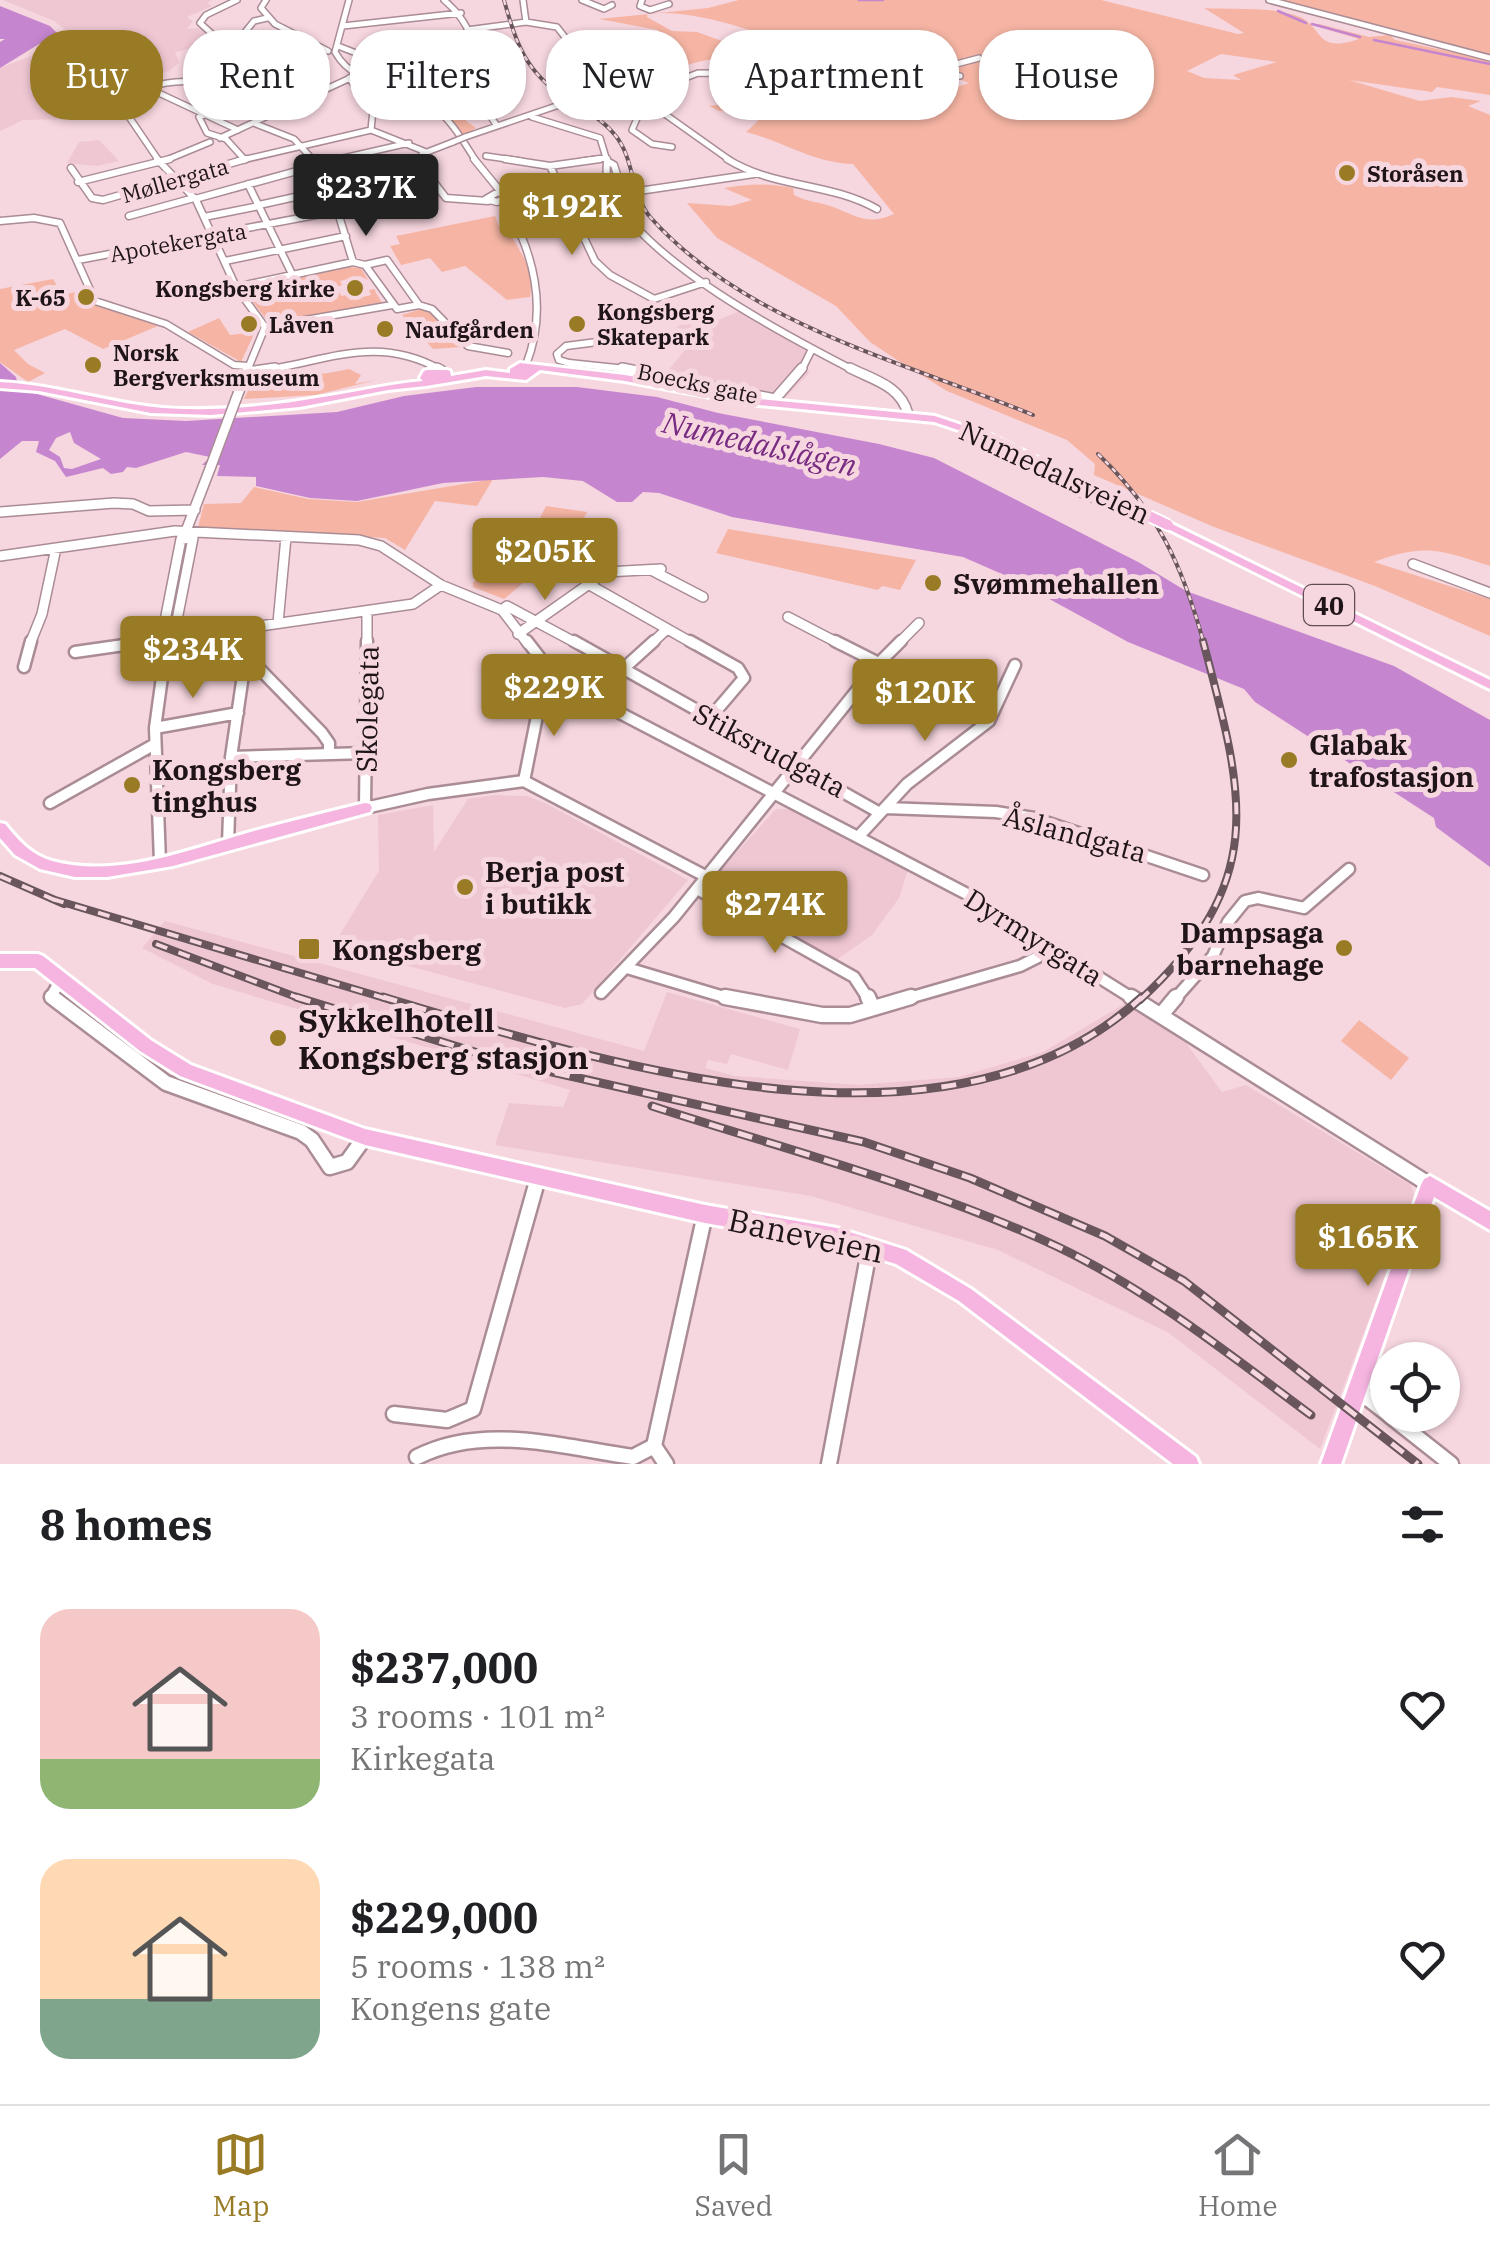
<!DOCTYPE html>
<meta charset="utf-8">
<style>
:root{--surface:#fff;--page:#f2f2f2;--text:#202124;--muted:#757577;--line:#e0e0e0;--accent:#987b24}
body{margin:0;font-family:"IBM Plex Serif",serif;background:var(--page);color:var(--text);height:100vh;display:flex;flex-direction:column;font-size:38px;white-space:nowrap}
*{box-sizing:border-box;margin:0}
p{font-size:32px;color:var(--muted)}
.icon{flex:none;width:55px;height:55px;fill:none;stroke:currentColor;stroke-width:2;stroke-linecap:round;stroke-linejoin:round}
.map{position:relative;height:1464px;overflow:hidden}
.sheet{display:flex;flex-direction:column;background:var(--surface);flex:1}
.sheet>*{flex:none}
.hud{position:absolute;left:30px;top:30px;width:1430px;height:90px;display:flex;gap:20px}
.controls{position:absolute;left:1370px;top:1342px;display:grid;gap:20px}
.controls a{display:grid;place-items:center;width:90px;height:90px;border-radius:50%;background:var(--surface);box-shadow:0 2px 8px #0004;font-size:50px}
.price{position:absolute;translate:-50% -85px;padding:0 22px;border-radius:10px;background:var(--accent);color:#fff;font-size:32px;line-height:65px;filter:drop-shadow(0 2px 5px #0008)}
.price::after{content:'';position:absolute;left:50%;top:60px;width:30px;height:22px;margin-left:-15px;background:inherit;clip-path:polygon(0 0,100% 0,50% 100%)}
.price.on{background:#222;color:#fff}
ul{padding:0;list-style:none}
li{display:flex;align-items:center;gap:30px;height:250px;padding:0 40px}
li span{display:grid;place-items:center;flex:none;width:280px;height:200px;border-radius:30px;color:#555}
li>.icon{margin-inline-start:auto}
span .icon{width:120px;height:120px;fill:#fffc;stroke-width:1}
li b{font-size:42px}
h2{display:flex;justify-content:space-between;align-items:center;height:120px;padding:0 40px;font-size:42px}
.pill{padding:0 35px;border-radius:40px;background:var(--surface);box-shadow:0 2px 8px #0004;font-size:35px;line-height:90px}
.pill.on{background:var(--accent);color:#fff}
.tab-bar{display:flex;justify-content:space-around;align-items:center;height:140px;border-top:2px solid var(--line);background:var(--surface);font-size:28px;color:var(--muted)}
.tab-bar a{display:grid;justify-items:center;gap:5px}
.tab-bar .on{color:var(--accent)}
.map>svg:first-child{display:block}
.built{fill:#efc7d3}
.green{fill:#f6b5a4;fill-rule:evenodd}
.water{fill:#c686cf;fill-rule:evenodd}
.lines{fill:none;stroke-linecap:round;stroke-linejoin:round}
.stream{stroke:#c686cf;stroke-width:2.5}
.minor-far4-casing{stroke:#aa8c95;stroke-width:8}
.minor-far3-casing{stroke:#aa8c95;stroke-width:9}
.minor-far2-casing{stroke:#aa8c95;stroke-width:12}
.minor-far1-casing{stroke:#aa8c95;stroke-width:15}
.minor-casing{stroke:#aa8c95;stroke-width:19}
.major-casing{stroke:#fff;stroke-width:6}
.minor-far4{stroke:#fff;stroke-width:5}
.minor-far3{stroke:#fff;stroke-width:6}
.minor-far2{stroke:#fff;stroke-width:9}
.minor-far1{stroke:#fff;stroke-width:10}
.minor{stroke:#fff;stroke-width:14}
.major{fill:#f5b5e0;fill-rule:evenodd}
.rail-far2-casing{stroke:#69565c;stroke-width:4}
.rail-far1-casing{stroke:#69565c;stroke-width:8}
.rail-casing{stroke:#69565c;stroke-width:9}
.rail-far2{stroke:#f6d6df;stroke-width:2.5;stroke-dasharray:5;stroke-linecap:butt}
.rail-far1{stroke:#f6d6df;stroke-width:4;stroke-dasharray:12;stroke-linecap:butt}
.rail{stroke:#f6d6df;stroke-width:5;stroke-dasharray:15;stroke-linecap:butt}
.minor-bridge-far2-casing{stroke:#aa8c95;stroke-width:8;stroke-linecap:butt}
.minor-bridge-far1-casing{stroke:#aa8c95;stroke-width:9;stroke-linecap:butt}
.minor-bridge-casing{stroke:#aa8c95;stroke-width:12;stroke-linecap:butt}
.major-bridge-casing{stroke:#fff;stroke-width:14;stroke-linecap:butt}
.minor-bridge-far2{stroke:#fff;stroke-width:5}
.minor-bridge-far1{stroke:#fff;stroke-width:6}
.minor-bridge{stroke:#fff;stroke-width:9}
.major-bridge{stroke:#f5b5e0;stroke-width:10}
.poi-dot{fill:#987b24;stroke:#f6d6df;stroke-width:4}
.labels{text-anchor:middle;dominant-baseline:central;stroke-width:10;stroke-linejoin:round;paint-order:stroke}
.far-poi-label{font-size:22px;font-weight:bold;fill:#1f1418;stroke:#f6d6df;text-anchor:start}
.far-street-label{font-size:22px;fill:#1f1418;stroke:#f6d6df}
.shield{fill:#f6d6df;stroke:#604e54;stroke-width:2.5}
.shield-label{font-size:25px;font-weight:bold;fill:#1f1418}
.street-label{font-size:28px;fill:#1f1418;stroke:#f6d6df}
.poi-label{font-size:28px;font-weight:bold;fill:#1f1418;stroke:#f6d6df;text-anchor:start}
.water-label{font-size:30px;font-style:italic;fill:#772b81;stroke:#f6d6df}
.near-poi-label{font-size:32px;font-weight:bold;fill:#1f1418;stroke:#f6d6df;text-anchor:start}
.near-street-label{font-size:32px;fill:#1f1418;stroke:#f6d6df}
</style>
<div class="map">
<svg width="1490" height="1464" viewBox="0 0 1490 1464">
<rect width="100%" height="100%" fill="#f6d6df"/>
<path class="built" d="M3,0h206l3,1 -5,2 5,3 -25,11 6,4 -6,8 13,-1 15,15 -40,9 4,11 -10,8 -38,11 11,7 -16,4 5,11 -59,15 -49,1 -23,11v-63l31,-12 36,-25 -13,-10z
M99,140l20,21 -22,5 -30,-3 12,-21z
M740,311l74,42 -10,17 6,2 -25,26 -119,-25 19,-23 -25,-11 32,-22 26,3z
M494,795l33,1 18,7 143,77 -106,124 -17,4 -190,-51 -5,7 -41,-12 50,-81 -1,-56 55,-10 1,47 34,-53z
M776,809h17l59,27 56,34 -9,28 -27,37 -43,30 -121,-70 9,-21z
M165,921l479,130 23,-59 133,37 -12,41 -57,-16 -4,10 -19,-4 -3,8 30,8 123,9 101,-8 84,-25 83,-49 60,40 36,49 24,-7 165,100 4,13 -95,251 -151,-116 -171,-83 -187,-54 -316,-51 14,-42 54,4 7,-17 -357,-106 -71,-36z"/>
<path class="green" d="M739,0h362l137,34 6,-1 -40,-25c30,2 68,-2 96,9 23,10 15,37 59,22l-43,-13 3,-2 50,13 21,-2 5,5 95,20v35l-53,-8 -5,5 -83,-12 71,21 31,-4 30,4 -13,5 22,9v451c-50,-16 -65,-23 -116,-4l116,37v37l-115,-50 -161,-59 -120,-52 1,-11 -28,-24 -120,-49 -53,-33 -24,-16 -34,-36 -119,-68 -30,-35 44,3 21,-6 -28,-12c25,-4 44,-5 69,0l1,7c13,7 26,7 39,12 24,9 35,19 61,7l-41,-50c-40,-1 -70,-23 -107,-32l12,-11 -9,-11 -30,1 -10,-5 31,-4 -14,-9 1,-3 29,-4v-5l-28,-7 10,-11c-31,-10 -40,3 -67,4l-14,-13 -3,-9 7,-9 -3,-6 -59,-11 109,-11zM647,13c53,-3 102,17 151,34l1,4 14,6 22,-5 50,8 6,10 -52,9 86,6 19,-12 25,10 -104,35 -19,-11 -10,1 -37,-27 8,-2 2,-10 -47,-7 -29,-17 -36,-13 -25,-1 -25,-14zM1221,54l56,8 -44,13 8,5 -37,-2 -17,-7z
M1280,0h210v57l-58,-14 1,-4z
M380,67l32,2c10,10 25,10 35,21l-8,3 29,20 -2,8 10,7 -12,7 -31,-33 -58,-26z
M495,216l5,13 8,2c13,21 27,40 22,66l-23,3 -42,-34 -23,6 -12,-14 -29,7 -11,-19 10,-2 -4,-8z
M348,267l13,1 7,12 -8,-4 -20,5 2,4 -5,2 4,9 6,-1 3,5 21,-5 -2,-5 5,-1 8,14 -113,20 -22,-29 8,-8z
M53,279l9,16 23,-5 6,13 67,23 -55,23 -38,-20 -51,21 14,14 17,9 -17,9 -28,-20v-73z
M428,307l33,40 -28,2 -31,-34z
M219,318l11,17 25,-3 -14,30 -53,-30z
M349,369l12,6 -6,9 21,-4 -60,15 -72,4c12,-32 45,-25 72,-25 10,0 22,-3 33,-5z
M493,479l-16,27 -42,-5 -30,49 -20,-12 -187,-11 6,-23 37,-1 13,-16 54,12 49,3z
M546,506l41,6 -12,23 -41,-5z
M728,529l188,31 -16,30 -18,-4 -4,4 -162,-37z
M501,560l34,13 -31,26 -31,-12v-5l24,-12z
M1359,1020l50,38 -18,22 -50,-39z"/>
<path class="water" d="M0,6l50,20 7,7 -57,35v-26l5,-3h-5z
M0,363l16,14 3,12 104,29 63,3 151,-9 67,-16 72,-9h101l80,10 61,16 161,31 55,14 206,105 46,28 208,75 96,54v147l-54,-40 -2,-9 -179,-116 -11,-13 -116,-47 -117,-64 -48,-21 -231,-40 -73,-24 -16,-1 -11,10h-15l-34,-21 -40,-4 -100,6 -86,18 -47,-3 -54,-12v-9l-39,-1 3,-11h-18l8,-8 -24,-5 -50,16 -9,-1 -4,5 -12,2 -8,-6 -37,9 -11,-16 -19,-9 3,-11h-17l-22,18zM70,432l4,11 27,16 -29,10 -8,-1 -4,-11 -11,-7 7,-12z"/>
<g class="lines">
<path class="stream" d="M859,0h24
M1278,11l28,12
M1312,24l48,13
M1374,40l116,24"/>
<g class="minor-far4-casing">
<path id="minor-far4" d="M237,0l-31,15 -6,8 44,40 76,30
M266,0l-5,8 14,16 53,27
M349,0l-14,52c20,36 65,32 96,53 20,14 32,36 45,56
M444,0c36,29 38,75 47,117l6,9
M582,0l22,9 8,-4
M642,0l-2,6 10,4 19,-6
M1269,0l221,58
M526,22l31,5 14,18 6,27
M343,26l118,-13
M467,30l59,-8 -3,-22
M628,36l15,58
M241,37l13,-16 13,-3
M415,43l31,-3
M338,46l36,14
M350,69l73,-18 51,-6
M937,70l23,6
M271,73l37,-11
M349,78l24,32 -2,20
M148,88c48,-18 93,5 139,21
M148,88l90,42
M638,95l93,66
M577,100l67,-6 54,-21 105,1 34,6 45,-4 18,-7 49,-3 30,-8
M645,100l-13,30 20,14 20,3
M123,108l36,53
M532,117l68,21 7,23
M256,124l38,15 20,22
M371,130l55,22
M465,137l103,-35
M220,138l139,-64
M422,154l31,-12
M486,156l35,5
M245,160l-19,-21 -19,-6 -8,-16 53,-19
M164,161l46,-19
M238,161l133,-31
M330,161l79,-18
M409,161l8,-1
M582,161l24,-3"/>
</g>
<g class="minor-far3-casing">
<path id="minor-far3" d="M157,159l39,41 40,87 29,40
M312,159l15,17 26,86
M474,159l27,33
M505,159l45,7 50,-7
M607,159c0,9 -2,22 2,30 35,73 176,146 246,182
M727,159c49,30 102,23 150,50
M417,160l29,38 42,3
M607,161l7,4 8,25 9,1
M314,165l26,-6
M550,166l45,95 15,14 44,24 52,-17
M71,168l21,30 11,2 143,-41
M327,176l90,-16
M78,182l92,-23
M248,184l45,92
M639,191l115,-17
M498,192l10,5 -11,5 -11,-3z
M560,193l47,-6
M195,199l120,-33
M507,199c2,14 9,23 14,36 18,43 22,87 5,130
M259,205l72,-16
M129,216l65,-18
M204,217l55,-11
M574,220l53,-8
M0,221l34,-3 26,5 35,78 71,23 68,41 14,1
M78,260l259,-49
M387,260l32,45 -22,4 -32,-44z
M225,261l121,-25
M236,287l117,-25 12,3
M419,305l13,4 36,37 40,7
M265,327l127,-22
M636,337l-70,9 -9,8 2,6 10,3 76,8
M247,371l18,-44
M259,371c67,-9 117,-38 182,-1
M801,371l11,-22"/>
</g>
<g class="minor-far2-casing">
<path id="minor-far2" d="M437,368l4,2
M622,368l153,31 27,-31
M850,368c24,12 51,18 58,46
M247,372l28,-4
M236,399l12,-31
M1041,463l-5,3 10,11 76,33
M0,512l114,-9 19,1 16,7 46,-1
M186,531l25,-65
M193,538l-18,92 -7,3 -5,-2 18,-92z
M0,556l175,-25 184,9 22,6 60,39 61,25 26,34
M1413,564l77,29
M653,571l50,26
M588,584l106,60
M502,610l5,-4 71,38
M788,617l52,27
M278,623l8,-86
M518,634l88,-62 55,-3
M30,644l12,-30 14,-66
M135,644l278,-40 28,-19
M166,644l1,-5
M248,644l2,-17
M367,644v-33
M651,644l16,-15
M898,644l21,-21"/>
</g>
<g class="minor-far1-casing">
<path id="minor-far1" d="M367,641l-2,167 63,-14 96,-13 183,96
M527,641l24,31 21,16 393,205 170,107
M574,641l306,172
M690,641l48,27 6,10 -34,40
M835,641l95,48
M75,652l77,-11
M248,657l74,76 7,10v11
M24,667l7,-26
M591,698l63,-57
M155,728l83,-15
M231,757l135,-4
M524,781l16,-80 21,-21
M50,803l105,-59
M885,808l111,4 38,6 169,57
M859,836l48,-52 82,-63 26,-56
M228,844l3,-87 17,-116
M160,862l-5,-134 12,-87
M697,889l157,88 15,23
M627,968l107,32
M601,993l73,-76 205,-254 22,-22
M55,1000l-4,-3 10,-18
M902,1000l118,-34 18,-9 10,-11
M1174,1000l39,-44 15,-34 17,-21 13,-3 46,10 45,-39"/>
</g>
<g class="minor-casing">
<path id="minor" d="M52,997l114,86 135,49 11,8 18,27 17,-5 18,-25
M725,997l97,18h28l61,-18
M868,997l4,10
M1131,997l299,188
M1161,1015l15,-18
M1357,1390l31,24
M394,1414l53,6 26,-11 65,-231
M1389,1415l62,49
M417,1457c66,-34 146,-10 216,0l21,-11
M666,1464l-12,-18 51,-232
M829,1464l41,-218"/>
</g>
<g class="major-casing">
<path id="major" d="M520,363l105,12 123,23 187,18 56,19 163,81 -5,3 -4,-1 -160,-79 -51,-17 -186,-18 -123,-23 -85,-11 -14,10 -40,-4 -60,10 -38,4 -88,17 -89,8 -60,-2 -112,-22 -39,-3v-6c62,3 121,26 184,27 47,1 93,-4 139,-12 34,-5 66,-13 100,-16l-3,-3 4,-7 3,-1h20l3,1 1,5 35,-6 24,3v-4z
M1168,522l322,158v9l-326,-162v-4z
M365,803l5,1 2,4 -2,4 -197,54 -66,11h-32l-35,-8 -25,-14 -15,-17v-15l5,1c13,16 26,31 47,37 66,18 139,-12 202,-30 37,-10 74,-19 111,-28z
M0,954h38l5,2 109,85 39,24 174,64 340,76 132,23 69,22 65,39 225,168 3,7h-26l-214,-163 -63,-37 -59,-18 -132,-23 -340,-78 -185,-69 -40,-25 -105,-83h-35z
M1430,1176l60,35v19l-56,-33 -93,267h-20l100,-279 3,-6z"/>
</g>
<use href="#minor-far4" class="minor-far4"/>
<use href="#minor-far3" class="minor-far3"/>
<use href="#minor-far2" class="minor-far2"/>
<use href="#minor-far1" class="minor-far1"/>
<use href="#minor" class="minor"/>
<use href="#major" class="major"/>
<g class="rail-far2-casing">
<path id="rail-far2" d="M504,0c12,44 22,73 63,99 17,10 35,20 48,36 20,24 15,59 36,83 96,107 254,144 382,197
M1098,454c60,58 84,110 106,190"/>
</g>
<g class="rail-far1-casing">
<path id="rail-far1" d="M0,876l64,28
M52,899l339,101
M156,944l148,56
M1140,1000c130,-120 104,-204 63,-359"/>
</g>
<g class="rail-casing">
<path id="rail" d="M296,997l211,65 357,80 106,36 135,58 79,45 234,183
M383,997c220,66 566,178 759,0
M652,1106c135,44 276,80 404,140 93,44 174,109 255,169"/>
</g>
<use href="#rail-far2" class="rail-far2"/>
<use href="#rail-far1" class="rail-far1"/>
<use href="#rail" class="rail"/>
<g class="minor-bridge-far2-casing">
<path id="minor-bridge-far2" d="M568,102l9,-2
M453,142l12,-5"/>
</g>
<g class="minor-bridge-far1-casing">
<path id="minor-bridge-far1" d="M631,191h8"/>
</g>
<g class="minor-bridge-casing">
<path id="minor-bridge" d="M211,466l25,-67"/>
</g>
<g class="major-bridge-casing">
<path id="major-bridge" d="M1149,516l19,9"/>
</g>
<use href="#minor-bridge-far2" class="minor-bridge-far2"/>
<use href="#minor-bridge-far1" class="minor-bridge-far1"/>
<use href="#minor-bridge" class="minor-bridge"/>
<use href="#major-bridge" class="major-bridge"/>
</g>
<g class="poi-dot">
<circle cx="1347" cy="173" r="10"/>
<circle cx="355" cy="288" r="10"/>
<circle cx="86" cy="297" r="10"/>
<circle cx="249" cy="324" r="10"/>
<circle cx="577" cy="324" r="10"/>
<circle cx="385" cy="329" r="10"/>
<circle cx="93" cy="365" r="10"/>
<circle cx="933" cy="583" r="10"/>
<circle cx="1289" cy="760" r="10"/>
<circle cx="132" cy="785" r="10"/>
<circle cx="465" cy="887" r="10"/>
<circle cx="1344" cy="948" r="10"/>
<rect x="297" y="937" width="24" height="24" rx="5"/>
<circle cx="278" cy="1038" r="10"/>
</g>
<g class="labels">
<g class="far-poi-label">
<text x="1367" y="173">Storåsen</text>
<text x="335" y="288" text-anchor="end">Kongsberg kirke</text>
<text x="66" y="297" text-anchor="end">K-65</text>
<text x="597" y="311">Kongsberg<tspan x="597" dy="25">Skatepark</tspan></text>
<text x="269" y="324">Låven</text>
<text x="405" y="329">Naufgården</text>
<text x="113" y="352">Norsk<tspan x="113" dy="25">Bergverksmuseum</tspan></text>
</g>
<g class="far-street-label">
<text transform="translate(175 180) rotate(-16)">Møllergata</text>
<text transform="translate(178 242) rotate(-10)">Apotekergata</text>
<text transform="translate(698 383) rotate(12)">Boecks gate</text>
</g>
<rect class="shield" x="1304" y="585" width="50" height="40" rx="8"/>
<g class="shield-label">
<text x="1329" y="605">40</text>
</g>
<g class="street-label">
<text transform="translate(1055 472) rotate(25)">Numedalsveien</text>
<text transform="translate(367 709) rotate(-89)">Skolegata</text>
<text transform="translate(770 750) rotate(28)">Stiksrudgata</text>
<text transform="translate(1075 834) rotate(15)">Åslandgata</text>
<text transform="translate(1034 937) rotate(32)">Dyrmyrgata</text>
</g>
<g class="poi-label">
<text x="953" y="583">Svømmehallen</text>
<text x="1309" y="744">Glabak<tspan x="1309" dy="32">trafostasjon</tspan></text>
<text x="152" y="769">Kongsberg<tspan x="152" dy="32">tinghus</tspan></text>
<text x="485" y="871">Berja post<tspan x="485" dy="32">i butikk</tspan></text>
<text x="1324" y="932" text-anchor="end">Dampsaga<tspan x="1324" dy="32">barnehage</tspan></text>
<text x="332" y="949">Kongsberg</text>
</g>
<g class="water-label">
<text transform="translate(760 443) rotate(13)">Numedalslågen</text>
</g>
<g class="near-poi-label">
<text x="298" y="1020">Sykkelhotell<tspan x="298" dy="37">Kongsberg stasjon</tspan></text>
</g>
<g class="near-street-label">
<text transform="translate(806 1235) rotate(12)">Baneveien</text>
</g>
</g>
</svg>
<div class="controls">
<a><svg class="icon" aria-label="locate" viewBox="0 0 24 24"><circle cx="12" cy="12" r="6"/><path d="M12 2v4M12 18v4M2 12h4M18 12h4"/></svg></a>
</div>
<b class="price on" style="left:366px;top:239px">$237K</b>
<b class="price" style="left:572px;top:258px">$192K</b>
<b class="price" style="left:545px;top:603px">$205K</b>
<b class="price" style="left:193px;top:701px">$234K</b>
<b class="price" style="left:554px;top:739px">$229K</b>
<b class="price" style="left:925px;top:744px">$120K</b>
<b class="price" style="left:775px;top:956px">$274K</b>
<b class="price" style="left:1368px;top:1289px">$165K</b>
<div class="hud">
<a class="pill on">Buy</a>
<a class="pill">Rent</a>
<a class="pill">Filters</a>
<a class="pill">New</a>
<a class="pill">Apartment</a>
<a class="pill">House</a>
</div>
</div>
<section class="sheet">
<h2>8 homes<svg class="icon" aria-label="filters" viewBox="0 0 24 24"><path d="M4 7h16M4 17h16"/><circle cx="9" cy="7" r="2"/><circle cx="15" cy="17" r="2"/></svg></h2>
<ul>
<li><span style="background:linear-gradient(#f6c9c9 75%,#8fb573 0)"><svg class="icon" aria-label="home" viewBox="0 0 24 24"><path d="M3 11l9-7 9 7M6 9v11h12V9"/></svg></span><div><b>$237,000</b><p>3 rooms · 101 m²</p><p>Kirkegata</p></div><svg class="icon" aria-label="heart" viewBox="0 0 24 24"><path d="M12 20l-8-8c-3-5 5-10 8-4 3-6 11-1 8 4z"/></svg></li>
<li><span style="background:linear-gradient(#ffd9b3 70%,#7fa58c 0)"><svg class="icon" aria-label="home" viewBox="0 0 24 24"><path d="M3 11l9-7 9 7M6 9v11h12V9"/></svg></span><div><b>$229,000</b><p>5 rooms · 138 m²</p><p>Kongens gate</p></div><svg class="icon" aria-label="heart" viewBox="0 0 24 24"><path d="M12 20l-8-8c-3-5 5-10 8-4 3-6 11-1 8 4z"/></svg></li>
</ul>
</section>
<nav class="tab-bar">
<a class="on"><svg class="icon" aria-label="map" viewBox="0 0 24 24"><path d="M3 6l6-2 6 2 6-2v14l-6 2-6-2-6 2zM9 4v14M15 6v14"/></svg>Map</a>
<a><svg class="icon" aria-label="saved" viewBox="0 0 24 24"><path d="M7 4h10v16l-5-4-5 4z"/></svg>Saved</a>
<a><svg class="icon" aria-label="home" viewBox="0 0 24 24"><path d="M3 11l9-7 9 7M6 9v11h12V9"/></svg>Home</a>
</nav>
